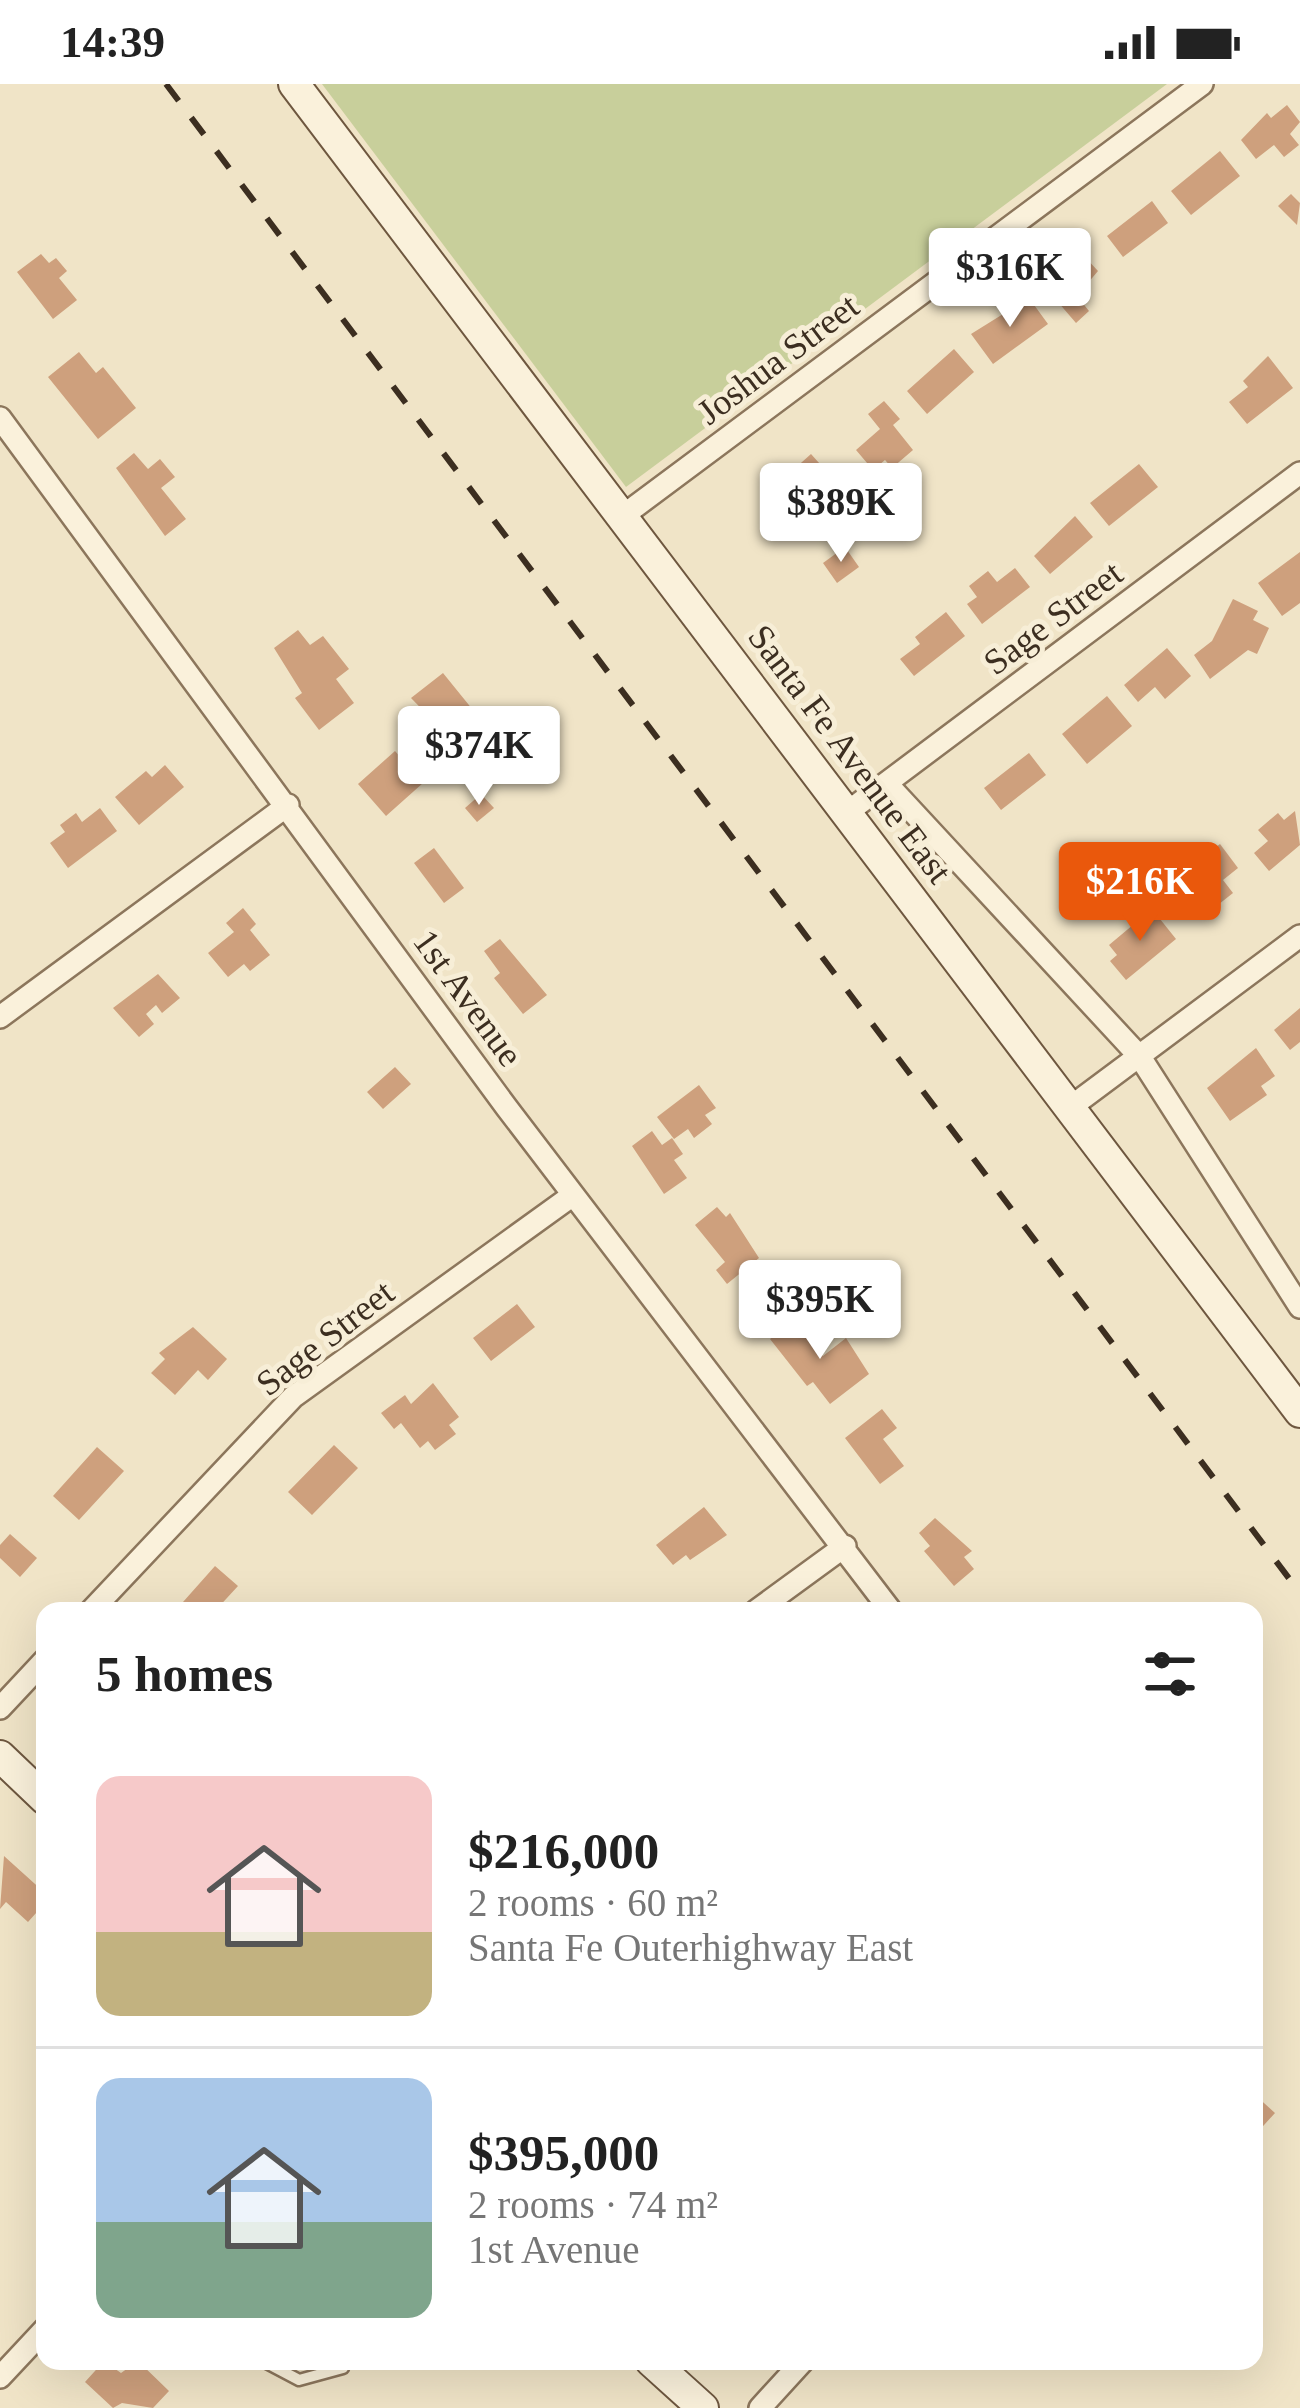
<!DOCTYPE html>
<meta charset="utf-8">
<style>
:root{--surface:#fff;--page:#f2f2f2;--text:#222;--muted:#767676;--line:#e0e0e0;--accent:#ea580c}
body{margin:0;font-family:Georgia,serif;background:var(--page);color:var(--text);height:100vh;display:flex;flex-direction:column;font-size:45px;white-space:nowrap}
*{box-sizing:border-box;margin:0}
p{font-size:39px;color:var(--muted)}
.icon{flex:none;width:66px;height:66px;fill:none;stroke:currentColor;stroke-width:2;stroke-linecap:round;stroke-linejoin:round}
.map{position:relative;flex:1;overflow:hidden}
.drawer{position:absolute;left:36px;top:1518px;width:1227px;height:768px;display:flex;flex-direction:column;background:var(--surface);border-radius:24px;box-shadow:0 12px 48px #0002}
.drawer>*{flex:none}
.price{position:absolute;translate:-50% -102px;padding:0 27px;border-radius:12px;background:#fff;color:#222;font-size:39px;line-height:78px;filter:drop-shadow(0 3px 6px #0008)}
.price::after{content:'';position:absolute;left:50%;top:72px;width:36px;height:27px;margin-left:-18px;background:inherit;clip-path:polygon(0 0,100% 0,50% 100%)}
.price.selected{background:var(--accent);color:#fff}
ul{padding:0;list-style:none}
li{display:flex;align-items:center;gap:36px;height:300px;padding:0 60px}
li+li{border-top:3px solid var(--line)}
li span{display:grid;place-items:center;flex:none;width:336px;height:240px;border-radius:24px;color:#555}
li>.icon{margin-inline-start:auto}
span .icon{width:144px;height:144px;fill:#fffc;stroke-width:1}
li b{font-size:51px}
h2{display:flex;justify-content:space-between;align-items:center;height:144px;padding:0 60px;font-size:51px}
.status{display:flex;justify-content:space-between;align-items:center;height:84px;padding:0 60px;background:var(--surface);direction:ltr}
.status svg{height:33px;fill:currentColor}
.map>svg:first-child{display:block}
.green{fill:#c8cf9b}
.building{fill:#cea07d}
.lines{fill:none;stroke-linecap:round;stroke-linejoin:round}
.lane-casing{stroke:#8c765c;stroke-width:15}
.street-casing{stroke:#8c765c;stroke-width:26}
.secondary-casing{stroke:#6e573f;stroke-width:34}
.lane{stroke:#faf1db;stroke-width:10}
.street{stroke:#faf1db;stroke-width:21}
.secondary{stroke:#faf1db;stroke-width:30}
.rail{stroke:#3c2e20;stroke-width:6;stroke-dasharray:21 21;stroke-linecap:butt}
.labels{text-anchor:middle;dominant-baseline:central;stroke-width:10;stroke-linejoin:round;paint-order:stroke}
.street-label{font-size:36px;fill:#3c2e20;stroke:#f7eed7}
</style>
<div class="status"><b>14:39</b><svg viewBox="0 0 49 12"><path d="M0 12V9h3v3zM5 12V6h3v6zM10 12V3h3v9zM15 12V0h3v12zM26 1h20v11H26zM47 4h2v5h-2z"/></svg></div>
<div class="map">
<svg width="1300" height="2324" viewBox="0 0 1300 2324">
<rect width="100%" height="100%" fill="#f0e4c7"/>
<path class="green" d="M322,0h845l-541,403z"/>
<path class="building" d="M1287,21l13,17 -10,12 9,11 -15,12 -10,-12 -18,14 -15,-19 26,-27 4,5z
M1220,67l20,25 -49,39 -20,-24z
M1291,110l9,9 -3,22 -19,-19z
M1152,117l16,22 -45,34 -16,-21z
M41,170l8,9 7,-5 11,13 -8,7 18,22 -24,19 -36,-47z
M1085,173l13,14 -21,25 12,15 -13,12 -31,-36z
M1029,214l19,26 -55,40 -22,-30z
M954,265l20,23 -47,42 -20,-23z
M79,268l17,21 7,-6 33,41 -38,31 -50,-62z
M1268,272l25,32 -46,36 -18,-22 19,-15 -5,-6z
M884,317l16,18 -7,6 20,25 -21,18 -7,-8 -12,10 -17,-20 24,-21 -12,-15z
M134,369l14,16 12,-10 15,18 -14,11 25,31 -21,17 -49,-68z
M811,370l34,38 -16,14 -10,-12 -14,12 -5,-5 -8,7 -18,-21z
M1139,380l19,23 -49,39 -19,-23z
M1075,432l18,21 -43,37 -16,-18z
M845,463l14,20 -22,16 -14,-20z
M1300,468v51l-18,13 -24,-33z
M1015,484l15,19 -48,37 -15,-20 10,-7 -8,-11 19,-15 9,11z
M1233,515l25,12 -5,9 16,8 -12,26 -9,-4 -38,29 -16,-24 18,-14z
M946,528l19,24 -51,40 -14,-17 20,-15 -5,-7z
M298,546l12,15 13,-9 26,33 -13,10 18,24 -35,27 -24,-32 7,-5 -28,-45z
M1167,564l24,28 -26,23 -10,-12 -17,15 -14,-17z
M443,589l34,42 -28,22 -38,-39z
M1107,612l25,30 -45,38 -25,-30z
M395,667l28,32 -37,33 -28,-32z
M1029,669l17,22 -45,35 -17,-22z
M165,681l19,22 -45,38 -24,-28 31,-26 6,6z
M481,710l13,14 -17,14 -12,-14z
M100,724l17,23 -49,37 -18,-25 15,-11 -5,-7 16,-12 6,9z
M1295,727l5,34 -31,26 -15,-18 14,-12 -10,-11 20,-17 6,7z
M1220,760l18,24 -15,12 10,13 -19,15 -11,-14 -22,17 -21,-28 10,-8 -6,-7 28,-21 9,12z
M434,764l30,40 -20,15 -30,-40z
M243,824l13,16 -6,6 20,25 -20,16 -6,-7 -16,13 -20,-24 26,-21 -8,-9z
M1152,825l24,30 -50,41 -16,-19 7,-6 -8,-10z
M500,855l47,56 -24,19 -29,-36 6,-5 -16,-22z
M158,890l22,24 -18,15 -6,-8 -10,9 8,10 -15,13 -26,-29z
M1300,924v34l-10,8 -16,-20z
M1256,964l19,28 -14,10 6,9 -37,26 -23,-33z
M395,983l16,17 -28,25 -16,-17z
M699,1001l17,23 -11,7 7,9 -18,14 -6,-9 -14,10 -17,-22z
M652,1047l10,14 10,-7 11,16 -9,6 13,18 -23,16 -32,-48z
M717,1123l9,10 4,-4 29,45 -32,26 -11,-14 9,-8 -30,-37z
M517,1220l18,23 -44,34 -18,-23z
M794,1235l29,37 23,-18 23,36 -39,30 -17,-22 -6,4 -37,-47z
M193,1243l34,32 -19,21 -10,-10 -23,25 -24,-22 14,-14 -6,-6z
M433,1299l26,34 -10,8 7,9 -21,16 -7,-9 -8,7 -19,-25 -7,6 -13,-16 24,-18 6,9z
M882,1325l15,19 -14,11 21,27 -24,18 -35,-46z
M334,1361l24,23 -46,47 -24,-23z
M97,1363l27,24 -45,49 -26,-24z
M704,1423l23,28 -37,25 -4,-5 -13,10 -17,-20z
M935,1434l37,33 -8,6 10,12 -20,17 -30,-35 6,-5 -11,-13z
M10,1450l27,24 -17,19 -20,-19v-13z
M215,1482l23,20 -23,25h-40z
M4,1772l41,37v10l-17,19 -22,-20 -6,7z
M1254,2010l21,19 -21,23z
M104,2277l17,12 17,-12 31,30 -16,17 -31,-5 -9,5 -28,-26z"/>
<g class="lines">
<g class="lane-casing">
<path id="lane" d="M263,2277l36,19 44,-12"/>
</g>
<g class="street-casing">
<path id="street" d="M0,334l507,690 384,503
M624,431l578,-431
M888,701l252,272 160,250
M845,730l455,-341
M0,933l288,-212
M1068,1025l232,-173
M91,1527l202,-214 280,-202
M756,1527l89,-65
M0,1624l45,-48
M0,2293l45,-48
M760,2324l43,-47"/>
</g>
<g class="secondary-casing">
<path id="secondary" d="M294,0l1006,1328
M0,1672l45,43
M651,2277l52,47"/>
</g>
<use href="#lane" class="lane"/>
<use href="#street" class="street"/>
<use href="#secondary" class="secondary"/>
<path class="rail" d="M166,0l1134,1509"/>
</g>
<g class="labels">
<g class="street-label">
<text transform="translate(778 275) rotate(-37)">Joshua Street</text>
<text transform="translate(1053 534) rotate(-37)">Sage Street</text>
<text transform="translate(850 670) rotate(53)">Santa Fe Avenue East</text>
<text transform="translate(468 914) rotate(54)">1st Avenue</text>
<text transform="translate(325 1254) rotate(-38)">Sage Street</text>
</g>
</g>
</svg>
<b class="price" style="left:1010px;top:246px">$316K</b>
<b class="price" style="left:841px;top:481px">$389K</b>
<b class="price" style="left:479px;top:724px">$374K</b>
<b class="price selected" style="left:1140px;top:860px">$216K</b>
<b class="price" style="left:820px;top:1278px">$395K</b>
<section class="drawer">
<h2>5 homes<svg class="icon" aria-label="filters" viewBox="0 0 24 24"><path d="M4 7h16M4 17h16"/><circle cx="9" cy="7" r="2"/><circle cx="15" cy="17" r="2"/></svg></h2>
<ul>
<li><span style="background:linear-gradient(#f6c9c9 65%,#c2b280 0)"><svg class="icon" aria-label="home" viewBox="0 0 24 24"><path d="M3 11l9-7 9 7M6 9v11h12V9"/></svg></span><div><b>$216,000</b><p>2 rooms · 60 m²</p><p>Santa Fe Outerhighway East</p></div></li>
<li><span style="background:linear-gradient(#a9c7e8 60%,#7fa58c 0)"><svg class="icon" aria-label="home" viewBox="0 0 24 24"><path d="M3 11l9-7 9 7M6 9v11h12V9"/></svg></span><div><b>$395,000</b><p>2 rooms · 74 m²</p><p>1st Avenue</p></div></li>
</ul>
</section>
</div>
